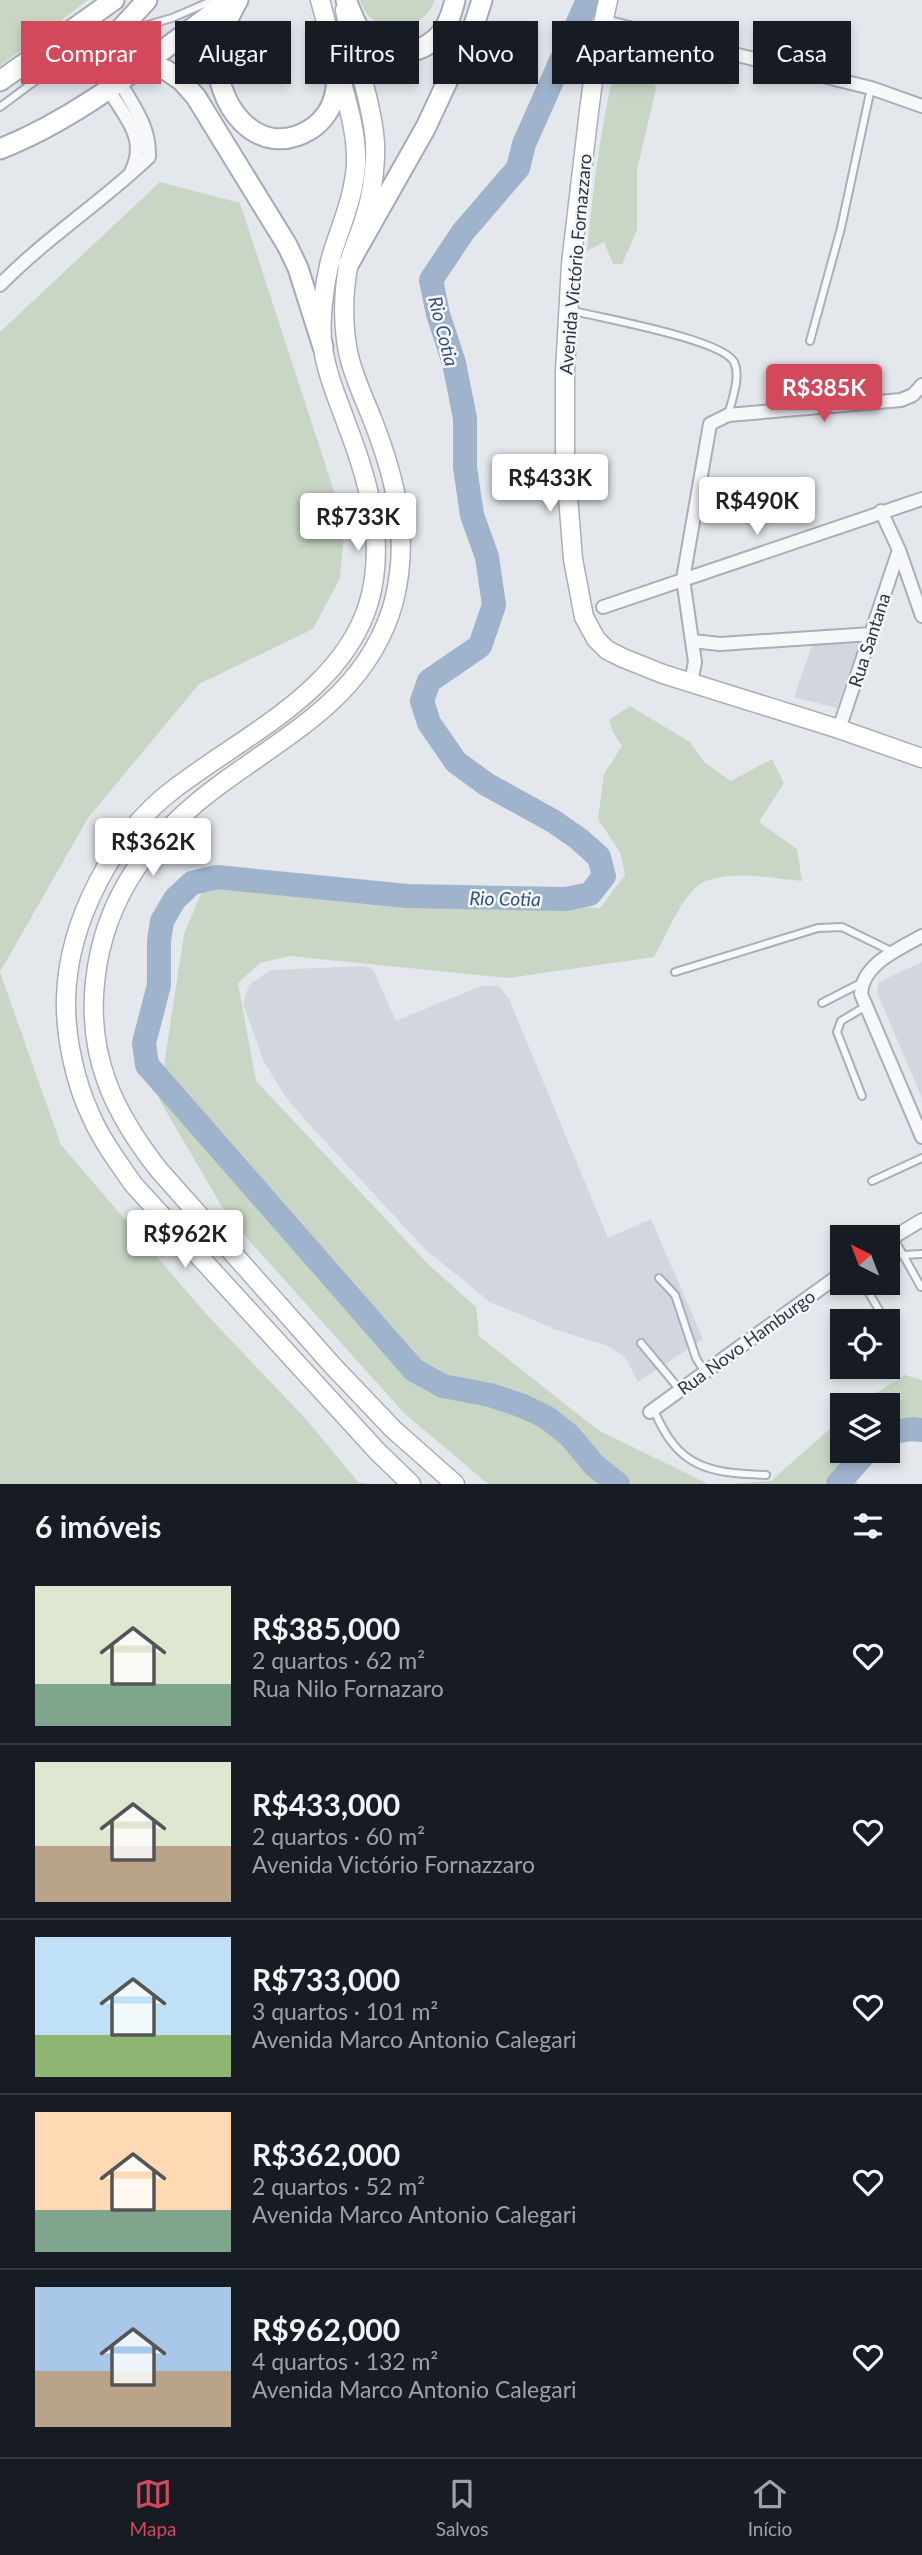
<!DOCTYPE html>
<html lang="pt">
<meta charset="utf-8">
<style>
:root{--surface:#171b24;--page:#20242c;--text:#f1f3f6;--muted:#9ea1a6;--line:#363941;--accent:#d1495b}
body{margin:0;font-family:Lato,sans-serif;background:var(--page);color:var(--text);height:100vh;display:flex;flex-direction:column;font-size:26px;white-space:nowrap}
*{box-sizing:border-box;margin:0}
p{font-size:23px;color:var(--muted)}
.icon{flex:none;width:38px;height:38px;fill:none;stroke:currentColor;stroke-width:2;stroke-linecap:round;stroke-linejoin:round}
.map{position:relative;height:1484px;overflow:hidden}
.drawer{display:flex;flex-direction:column;background:var(--surface);flex:1}
.drawer>*{flex:none}
.hud{position:absolute;left:21px;top:21px;width:880px;height:63px;display:flex;gap:14px}
.needle{width:46px;rotate:318deg}
.controls{position:absolute;left:830px;top:1225px;display:grid;gap:14px}
.controls a{display:grid;place-items:center;width:70px;height:70px;border-radius:0px;background:var(--surface);box-shadow:0 4px 10px #0003;font-size:35px}
.price{position:absolute;translate:-50% -60px;padding:0 16px;border-radius:7px;background:#fff;color:#222;font-size:23px;line-height:46px;filter:drop-shadow(0 2px 4px #0008)}
.price::after{content:'';position:absolute;left:50%;top:42px;width:21px;height:16px;margin-left:-10px;background:inherit;clip-path:polygon(0 0,100% 0,50% 100%)}
.price.on{background:var(--accent);color:#fff}
ul{padding:0;list-style:none}
li{display:flex;align-items:center;gap:21px;height:175px;padding:0 35px}
li+li{border-top:2px solid var(--line)}
li span{display:grid;place-items:center;flex:none;width:196px;height:140px;border-radius:0px;color:#555}
li>.icon{margin-inline-start:auto}
span .icon{width:84px;height:84px;fill:#fffc;stroke-width:1}
li b{font-size:30px}
h2{display:flex;justify-content:space-between;align-items:center;height:84px;padding:0 35px;font-size:30px}
.pill{padding:0 24px;border-radius:0px;background:var(--surface);box-shadow:0 4px 10px #0003;font-size:24px;line-height:63px}
.pill.on{background:var(--accent);color:#fff}
.dock{display:flex;justify-content:space-around;align-items:center;height:98px;border-top:2px solid var(--line);background:var(--surface);font-size:19px;color:var(--muted)}
.dock a{display:grid;justify-items:center;gap:4px}
.dock .on{color:var(--accent)}
.map>svg:first-child{display:block}
.built{fill:#d2d6de}
.green{fill:#c9d6c5}
.lines{fill:none;stroke-linecap:round;stroke-linejoin:round}
.river{stroke:#9fb4cc;stroke-width:24}
.lane-casing{stroke:#a9aeb7;stroke-width:10}
.street-casing{stroke:#a9aeb7;stroke-width:16}
.secondary-casing{stroke:#a9aeb7;stroke-width:21}
.primary-casing{stroke:#a3abb8;stroke-width:23}
.lane{stroke:#f7f8fa;stroke-width:6}
.street{stroke:#f7f8fa;stroke-width:12}
.secondary{stroke:#fff;stroke-width:18}
.primary{stroke:#fff;stroke-width:19}
.labels{text-anchor:middle;dominant-baseline:central;stroke-width:5;stroke-linejoin:round;paint-order:stroke}
.street-label{font-size:18px;fill:#2b3445;stroke:#f4f6f9}
.water-label{font-size:19px;font-style:italic;fill:#34527a;stroke:#f4f6f9}
</style>
<div class="map">
<svg width="922" height="1484" viewBox="0 0 922 1484">
<rect width="100%" height="100%" fill="#e4e7ec"/>
<path class="built" d="M860,642l-23,66 -43,-11 19,-54z
M922,962v136l-45,-106 2,-10z
M366,966l7,4 23,51 85,-35h18l10,13 99,239 43,-19 52,120 -65,43 -13,-25 -17,-11 -51,-16 -67,-28 -64,-52 -119,-128 -22,-26 -21,-34 -21,-58 6,-19 21,-15z"/>
<path class="green" d="M0,0h88l-88,66z
M360,0h75c-3,6 -7,14 -12,18 -23,16 -55,10 -63,-18z
M623,36l27,16 -1,20 7,16 -19,82v60l-15,34h-9l-9,-22 -17,9c7,-73 16,-143 36,-215z
M160,182l80,21 105,322 -5,53 -27,51 -114,55 -111,134 -88,154v-640z
M630,706l60,36 14,20 27,19 41,-22 12,24 -25,39 38,27 5,32c-30,-2 -87,-16 -110,10 -16,18 -26,45 -38,66l-146,21 -218,-22 -30,7 -22,20 18,98 172,183 48,43 3,29 119,94 110,54h-220l-84,-71 -176,-196 -69,-118 25,-165 20,-47 396,21 25,-33 -5,-23 -22,-33 6,-45 18,-28 -9,-14 -4,-12z
M0,972l61,173 146,170 98,103 53,64 10,2h-368z
M905,1375l17,5v42l-35,-6v-11h-30z
M842,1418v33h10l-13,18 20,15h-130l42,-3z"/>
<g class="lines">
<path class="river" d="M588,0l-64,144 -6,24 -55,64 -32,48 7,34 16,49 11,55v49l7,48 15,42 7,48 -14,41 -51,35 -7,20 7,22 27,39 30,22 67,37 26,18 20,18 5,19 -14,18 -24,5 -159,-3 -190,-19 -25,6 -17,16 -13,22 -3,20v44l-15,58 3,22 267,305 29,16 47,9 33,11 23,11 23,18 26,31 23,18
M887,1433l25,-4 10,1
M838,1484l29,-33"/>
<g class="lane-casing">
<path id="lane" d="M127,31l45,-13 42,-18
M0,107l66,-49 44,-21
M570,310c30,8 152,29 164,52 7,14 -2,38 -6,53
M810,341l31,-113 30,-140
M675,972l143,-44 24,-1 51,25
M822,1003l41,-21
M862,1096l-25,-64 4,-11 25,-15
M872,1181l50,-23
M893,1237l28,50
M903,1255l19,-1
M659,1278l16,17 21,63 8,13
M863,1283l19,32v6
M641,1343l39,47
M654,1410c24,58 54,63 112,65"/>
</g>
<g class="street-casing">
<path id="street" d="M605,22l266,66 51,18
M109,90c16,28 39,48 22,82
M0,285c46,-47 102,-83 149,-128 1,-31 -15,-49 -29,-75
M881,511l18,39 23,66
M603,607l319,-108
M692,641l28,3 151,-10
M691,682l4,-20 -12,-83 27,-155 18,-9 173,-15 12,-5 9,-10
M839,729l60,-179
M922,936c-23,13 -60,28 -61,58l61,143
M887,1241l35,-21
M650,1412l192,-139"/>
</g>
<g class="secondary-casing">
<path id="secondary" d="M320,0c7,24 12,48 19,72 8,30 18,60 17,92 -2,35 -17,65 -26,97 -6,25 -11,62 -7,87 4,27 15,52 24,77 22,57 39,117 22,177 -26,89 -126,134 -195,187 -61,46 -106,133 -108,209 -1,38 9,84 25,118 11,25 27,46 42,68l244,267 34,33
M608,0l-11,51 -8,60 -18,153 -6,107v89l8,99 11,58 12,22 11,11 16,8 40,16 176,55 83,29
M345,10c8,42 33,108 30,148 -1,21 -4,40 -10,59 -5,17 -13,33 -17,50 -5,28 -5,58 0,85 5,24 16,46 25,69 23,59 37,116 21,180 -25,92 -101,130 -172,182 -70,51 -118,112 -127,199 -8,75 19,131 64,188l174,196 60,63 62,55"/>
</g>
<g class="primary-casing">
<path id="primary" d="M147,0l-32,35 10,12 21,15 20,8 16,11 14,16 91,148 11,23 25,79
M238,0c-8,15 -18,32 -20,50 -6,52 39,113 93,79 12,-8 21,-21 24,-35 2,-8 2,-18 2,-26
M346,0c6,13 10,28 20,39 23,24 64,15 80,-13 4,-8 7,-17 9,-26
M0,81l114,-81
M109,90l1,-30 5,-25
M0,149c86,-34 156,-96 231,-149
M348,265l78,-138 49,-105 7,-22"/>
</g>
<use href="#lane" class="lane"/>
<use href="#street" class="street"/>
<use href="#secondary" class="secondary"/>
<use href="#primary" class="primary"/>
</g>
<g class="labels">
<g class="street-label">
<text transform="translate(575 264) rotate(-85)">Avenida Victório Fornazzaro</text>
<text transform="translate(869 640) rotate(-72)">Rua Santana</text>
<text transform="translate(746 1342) rotate(-36)">Rua Novo Hamburgo</text>
</g>
<g class="water-label">
<text transform="translate(444 331) rotate(76)">Rio Cotia</text>
<text transform="translate(505 898) rotate(1)">Rio Cotia</text>
</g>
</g>
</svg>
<div class="controls">
<a><svg class="needle" viewBox="-14 -14 28 28"><path d="M0-13l5 13h-10z" fill="#e53935"/><path d="M0 13l5-13h-10z" fill="#9ea1a6"/></svg></a>
<a><svg class="icon" aria-label="locate" viewBox="0 0 24 24"><circle cx="12" cy="12" r="6"/><path d="M12 2v4M12 18v4M2 12h4M18 12h4"/></svg></a>
<a><svg class="icon" aria-label="layers" viewBox="0 0 24 24"><path d="M12 4l9 5-9 5-9-5zM3 14l9 5 9-5"/></svg></a>
</div>
<b class="price on" style="left:824px;top:424px">R$385K</b>
<b class="price" style="left:550px;top:514px">R$433K</b>
<b class="price" style="left:757px;top:537px">R$490K</b>
<b class="price" style="left:358px;top:553px">R$733K</b>
<b class="price" style="left:153px;top:878px">R$362K</b>
<b class="price" style="left:185px;top:1270px">R$962K</b>
<div class="hud">
<a class="pill on">Comprar</a>
<a class="pill">Alugar</a>
<a class="pill">Filtros</a>
<a class="pill">Novo</a>
<a class="pill">Apartamento</a>
<a class="pill">Casa</a>
</div>
</div>
<section class="drawer">
<h2>6 imóveis<svg class="icon" aria-label="filters" viewBox="0 0 24 24"><path d="M4 7h16M4 17h16"/><circle cx="9" cy="7" r="2"/><circle cx="15" cy="17" r="2"/></svg></h2>
<ul>
<li><span style="background:linear-gradient(#dfe7d0 70%,#7fa58c 0)"><svg class="icon" aria-label="home" viewBox="0 0 24 24"><path d="M3 11l9-7 9 7M6 9v11h12V9"/></svg></span><div><b>R$385,000</b><p>2 quartos · 62 m²</p><p>Rua Nilo Fornazaro</p></div><svg class="icon" aria-label="heart" viewBox="0 0 24 24"><path d="M12 20l-8-8c-3-5 5-10 8-4 3-6 11-1 8 4z"/></svg></li>
<li><span style="background:linear-gradient(#dfe7d0 60%,#b9a48a 0)"><svg class="icon" aria-label="home" viewBox="0 0 24 24"><path d="M3 11l9-7 9 7M6 9v11h12V9"/></svg></span><div><b>R$433,000</b><p>2 quartos · 60 m²</p><p>Avenida Victório Fornazzaro</p></div><svg class="icon" aria-label="heart" viewBox="0 0 24 24"><path d="M12 20l-8-8c-3-5 5-10 8-4 3-6 11-1 8 4z"/></svg></li>
<li><span style="background:linear-gradient(#bfe0f5 70%,#8fb573 0)"><svg class="icon" aria-label="home" viewBox="0 0 24 24"><path d="M3 11l9-7 9 7M6 9v11h12V9"/></svg></span><div><b>R$733,000</b><p>3 quartos · 101 m²</p><p>Avenida Marco Antonio Calegari</p></div><svg class="icon" aria-label="heart" viewBox="0 0 24 24"><path d="M12 20l-8-8c-3-5 5-10 8-4 3-6 11-1 8 4z"/></svg></li>
<li><span style="background:linear-gradient(#ffd9b3 70%,#7fa58c 0)"><svg class="icon" aria-label="home" viewBox="0 0 24 24"><path d="M3 11l9-7 9 7M6 9v11h12V9"/></svg></span><div><b>R$362,000</b><p>2 quartos · 52 m²</p><p>Avenida Marco Antonio Calegari</p></div><svg class="icon" aria-label="heart" viewBox="0 0 24 24"><path d="M12 20l-8-8c-3-5 5-10 8-4 3-6 11-1 8 4z"/></svg></li>
<li><span style="background:linear-gradient(#a9c7e8 60%,#b9a48a 0)"><svg class="icon" aria-label="home" viewBox="0 0 24 24"><path d="M3 11l9-7 9 7M6 9v11h12V9"/></svg></span><div><b>R$962,000</b><p>4 quartos · 132 m²</p><p>Avenida Marco Antonio Calegari</p></div><svg class="icon" aria-label="heart" viewBox="0 0 24 24"><path d="M12 20l-8-8c-3-5 5-10 8-4 3-6 11-1 8 4z"/></svg></li>
</ul>
</section>
<nav class="dock">
<a class="on"><svg class="icon" aria-label="map" viewBox="0 0 24 24"><path d="M3 6l6-2 6 2 6-2v14l-6 2-6-2-6 2zM9 4v14M15 6v14"/></svg>Mapa</a>
<a><svg class="icon" aria-label="saved" viewBox="0 0 24 24"><path d="M7 4h10v16l-5-4-5 4z"/></svg>Salvos</a>
<a><svg class="icon" aria-label="home" viewBox="0 0 24 24"><path d="M3 11l9-7 9 7M6 9v11h12V9"/></svg>Início</a>
</nav>
